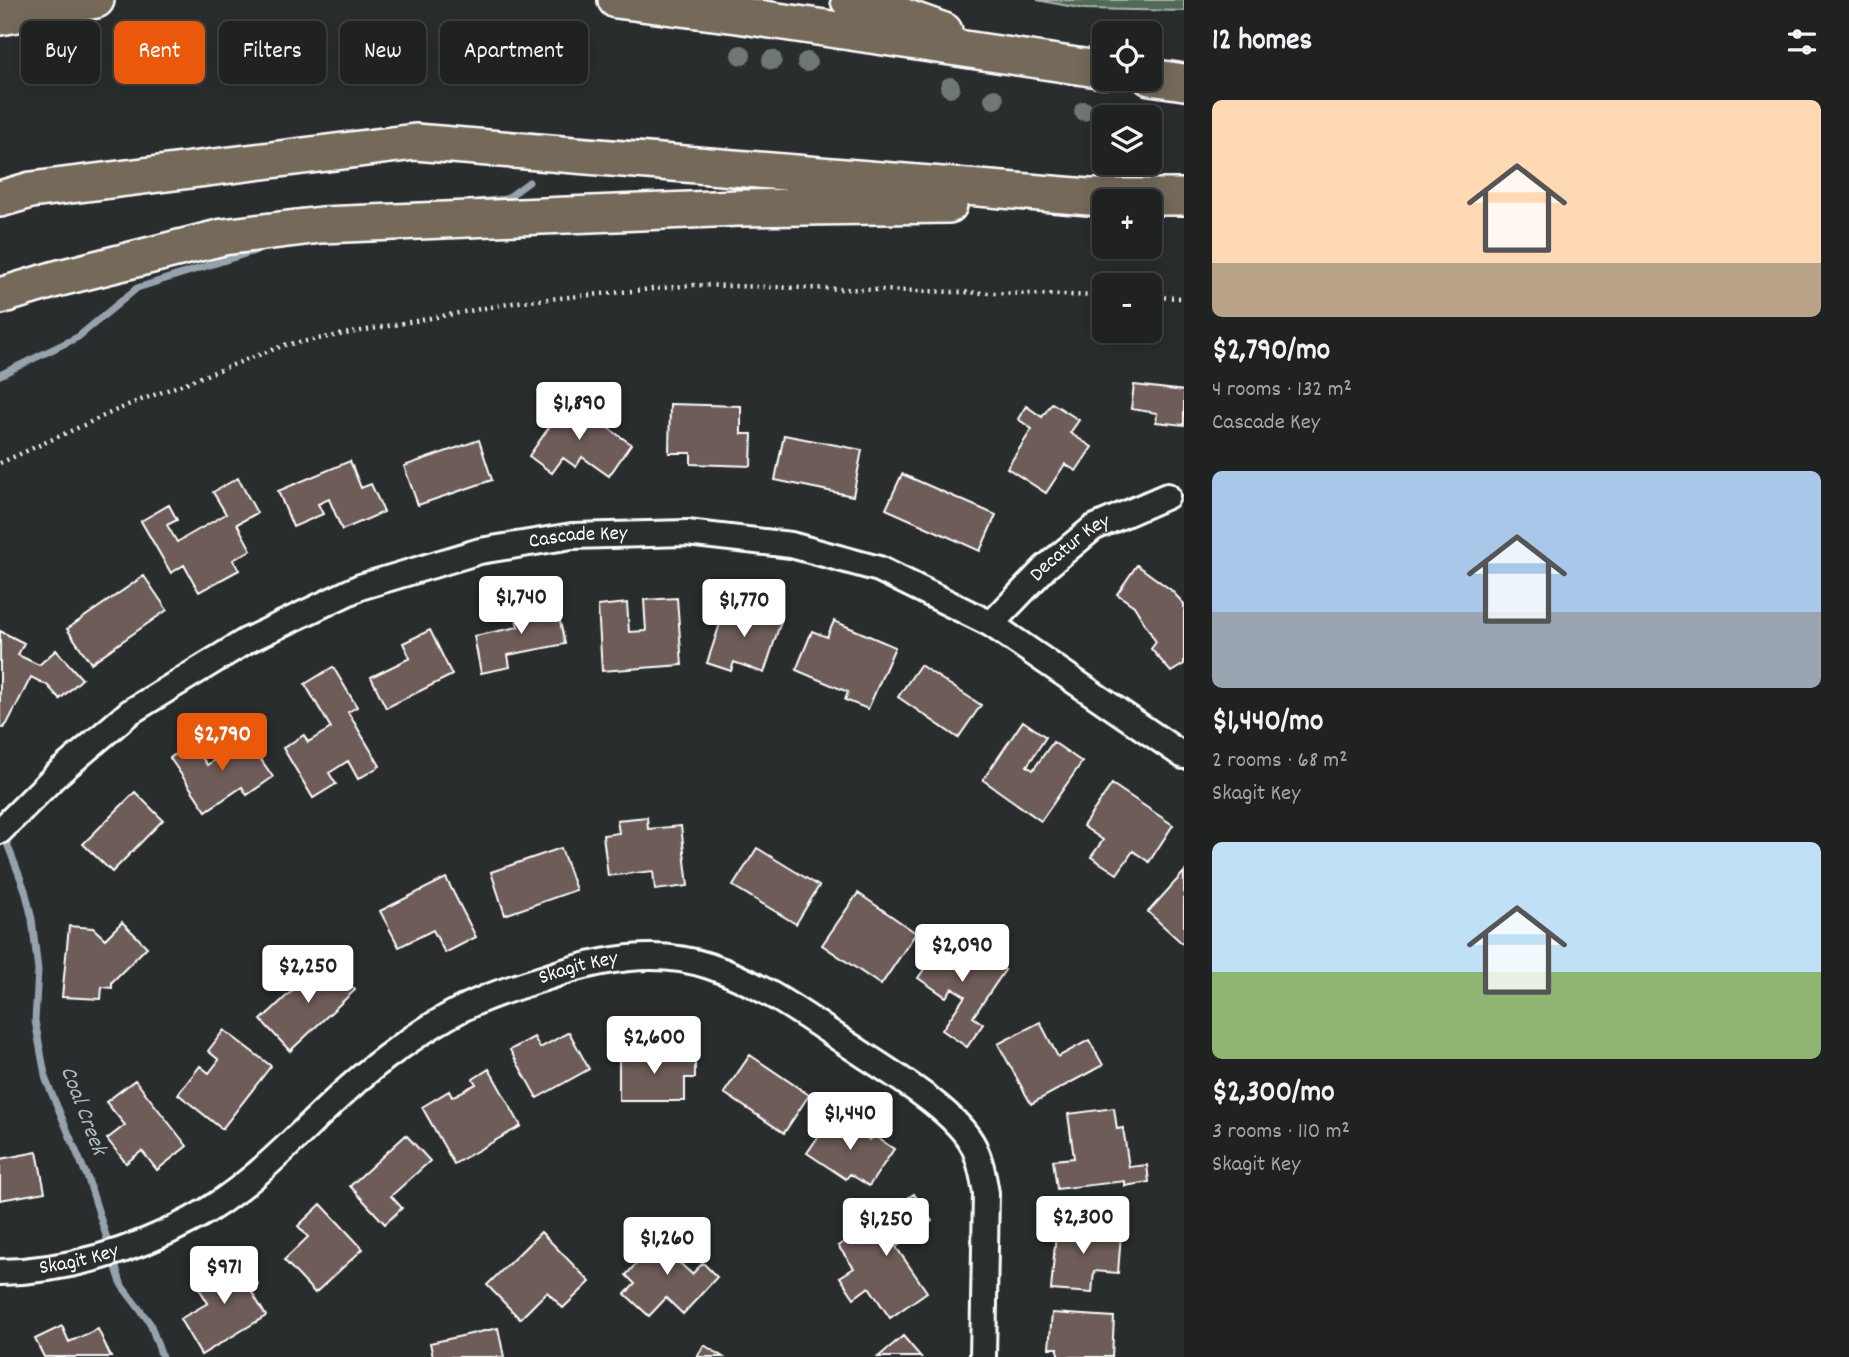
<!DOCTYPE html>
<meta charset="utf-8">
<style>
:root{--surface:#202222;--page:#282a2a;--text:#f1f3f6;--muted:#a2a4a5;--line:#3d3f40;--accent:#ea580c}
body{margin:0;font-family:Dekko,sans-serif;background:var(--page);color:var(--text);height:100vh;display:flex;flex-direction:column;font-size:26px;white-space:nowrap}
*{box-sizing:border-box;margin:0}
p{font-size:23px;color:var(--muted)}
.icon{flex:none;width:38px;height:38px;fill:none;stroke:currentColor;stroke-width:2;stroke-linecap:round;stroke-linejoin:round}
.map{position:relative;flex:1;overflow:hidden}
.drawer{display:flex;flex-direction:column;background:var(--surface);width:665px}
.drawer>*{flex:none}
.guide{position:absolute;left:21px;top:21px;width:665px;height:63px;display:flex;gap:14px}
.controls{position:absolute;left:1092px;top:21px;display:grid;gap:14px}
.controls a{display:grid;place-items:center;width:70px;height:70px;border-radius:10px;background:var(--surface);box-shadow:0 4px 18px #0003,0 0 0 2px var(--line);font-size:35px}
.price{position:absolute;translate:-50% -60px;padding:0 16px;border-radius:7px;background:#fff;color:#222;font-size:23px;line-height:46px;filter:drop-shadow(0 2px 4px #0008)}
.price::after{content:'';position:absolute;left:50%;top:42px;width:21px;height:16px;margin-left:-10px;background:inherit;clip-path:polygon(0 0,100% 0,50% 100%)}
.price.on{background:var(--accent);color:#fff}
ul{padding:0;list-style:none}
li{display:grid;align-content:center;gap:14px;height:371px;padding:0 28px}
li span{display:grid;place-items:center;height:217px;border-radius:10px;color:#555}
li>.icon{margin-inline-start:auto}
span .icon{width:126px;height:126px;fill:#fffc;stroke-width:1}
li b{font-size:30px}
h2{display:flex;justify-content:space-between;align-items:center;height:84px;padding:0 28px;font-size:30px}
.pill{padding:0 24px;border-radius:10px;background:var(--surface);box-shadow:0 4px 18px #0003,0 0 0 2px var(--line);font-size:24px;line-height:63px}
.pill.on{background:var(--accent);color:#fff}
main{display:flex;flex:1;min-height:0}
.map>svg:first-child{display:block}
.green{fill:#516b59;stroke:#a8b5ac;stroke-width:2}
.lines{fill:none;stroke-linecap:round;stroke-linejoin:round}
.stream{stroke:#96a2ac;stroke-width:7}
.building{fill:#6e5c58;stroke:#fff;stroke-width:2}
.minor-casing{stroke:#fff;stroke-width:30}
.highway-casing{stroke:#fff;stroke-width:40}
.path{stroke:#fff;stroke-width:4.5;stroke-dasharray:2 5;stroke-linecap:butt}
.minor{stroke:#2a2d2e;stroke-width:24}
.highway{stroke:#746a5a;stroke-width:35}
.tree{fill:#6f7873}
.labels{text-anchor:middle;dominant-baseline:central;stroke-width:6;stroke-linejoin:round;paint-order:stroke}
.street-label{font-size:21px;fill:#fff;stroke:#2a2d2e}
.water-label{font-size:23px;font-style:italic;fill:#b0b9c0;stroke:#2a2d2e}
</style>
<main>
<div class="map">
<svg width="1184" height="1357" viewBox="0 0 1184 1357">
<rect width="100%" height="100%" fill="#2a2d2e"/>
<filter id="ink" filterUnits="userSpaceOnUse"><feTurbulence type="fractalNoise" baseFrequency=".0143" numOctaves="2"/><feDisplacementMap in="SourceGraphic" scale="14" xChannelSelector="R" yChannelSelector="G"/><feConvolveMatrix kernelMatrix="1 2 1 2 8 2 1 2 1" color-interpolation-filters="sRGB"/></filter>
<g filter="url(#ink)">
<path class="green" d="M1037,0h147v11l-100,-2z"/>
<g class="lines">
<path class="stream" d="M477,202l29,-3 23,-17
M0,375l78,-38 59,-49 124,-39
M3,833l22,57 7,29 6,51 -3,51 11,59 42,99 34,107 28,37 12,34"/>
</g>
<path class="building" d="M1134,385l50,6v34l-28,-3 1,-9 -26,-4z
M568,400l63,44 -22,32 -27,-19 -6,10 -13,-9 -11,15 -23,-17z
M1052,403l27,17 -9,13 22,14 -16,24 -11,-7 -19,29 -39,-25 25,-39 -14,-10 8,-13 16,11z
M670,404l71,2v28h11l-1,32 -60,-2v-11h-22z
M784,435l78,15 -9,46 -78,-16z
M479,440l13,40 -74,25 -14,-39z
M350,461l11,27 10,-4 13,28 -42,18 -13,-31 -11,5 5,10 -30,13 -15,-36z
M902,474l94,41 -16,36 -94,-42z
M238,478l19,35 -20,11 14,26 -18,10 6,10 -40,22 -15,-27 -13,8 -30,-52 28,-16 8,15 -10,5 10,17 49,-28 -13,-22z
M1137,565l34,25 13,14v60l-13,8 -20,-23 5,-7 -22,-36 -17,-12z
M144,576l23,34 -76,53 -24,-34z
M677,598l5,67 -80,6 -4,-65 29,-3 2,29 17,-1 -2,-31z
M555,599l10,45 -57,11 2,12 -29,6 -7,-37 44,-9 -4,-20z
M727,603l54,18 -17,52 -30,-11 -3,9 -24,-8z
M834,621l61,26 -27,62 -23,-9 3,-8 -52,-22 16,-39 15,6z
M430,630l22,45 -66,33 -15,-31 39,-19 -7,-15z
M0,631l24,12 -6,12 21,10 17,-15 26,29 -22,20 -13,-14 -16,-8 -24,47 -4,4 -3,-1z
M920,665l61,40 -23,33 -60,-41z
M333,667l24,40 -9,5 32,54 -22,13 -10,-18 -19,12 7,11 -23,14 -30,-50 21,-13 4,7 23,-14 -26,-44z
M1023,721l23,16 -19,29 6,4 20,-28 29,20 -41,59 -58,-41z
M246,738l27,39 -26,18 -5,-8 -36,24 -36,-53 22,-16 15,23z
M1112,784l61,41 -24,37 -16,-11 -16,23 -26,-17 12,-17 -20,-14z
M135,792l28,28 -51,52 -29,-28z
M647,817l1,12 33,-3 7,60 -33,4 -2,-19 -45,5 -5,-41 16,-2 -2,-13z
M561,848l15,42 -71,25 -14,-43z
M757,848l62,38 -23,38 -63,-38z
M1184,872v73l-36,-33z
M446,878l30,59 -31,16 -12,-23 -34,17 -19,-36z
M858,893l58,40 -35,52 -59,-40z
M122,922l25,25 -35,35v6l-10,-1 -1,12 -39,-2 7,-71 24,2 12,11z
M949,933l56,37 -32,47 10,7 -16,23 -25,-17 23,-34 -13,-8 -6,9 -28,-19z
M326,959l29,31 -65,61 -29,-31z
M1040,1022l18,35 31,-17 14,25 -72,39 -33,-60z
M224,1030l47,36 -49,63 -44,-35 22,-28 9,7 10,-13 -11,-9z
M569,1032l20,37 -52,29 -27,-48 24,-13 6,11z
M619,1049h30v5l46,1v23h-10v23h-66z
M750,1055l59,40 -25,38 -60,-40z
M489,1069l32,57 -67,38 -32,-57 27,-16 3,6 24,-13 -3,-5z
M135,1080l52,66 -30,24 -15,-19 -16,12 -19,-24 18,-14 -19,-23z
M1114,1108l3,21 6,-1 6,39 18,-2 2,17 -24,4v-5l-68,8 -4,-29 21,-2 -6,-44z
M833,1115l37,25 3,-5 21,14 -25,37 -19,-12 -4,5 -39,-26z
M406,1135l24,26 -39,35 11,12 -17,16 -35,-38z
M37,1152l8,40 -45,8v-41z
M914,1194l18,27 -36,26 31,45 -37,26 -21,-31 -15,11 -14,-21 14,-9 -16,-22z
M321,1204l42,45 -48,44 -31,-33 24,-23 -10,-11z
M1057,1221l37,3v8l27,2 -3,39 -24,-2 -2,22 -41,-3z
M669,1227l16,14 -13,15 20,18 11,-11 14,14 -34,37 -17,-16 -17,18 -24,-22 10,-10 -9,-9z
M541,1232l49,50 -27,26 -16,-16 -27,27 -33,-34z
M240,1255l18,29 -8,5 16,27 -65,39 -21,-36 28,-16 -13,-21z
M1052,1313l62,4 -2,40h-54v-9h-9z
M62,1326l7,16 29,-13 13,28h-67l-9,-18z
M498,1328l6,29h-71l-3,-14z
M903,1336l18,21h-43z
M704,1345l19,12h-26z"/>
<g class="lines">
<g class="minor-casing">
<g id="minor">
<path id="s1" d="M991,624l55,-57 47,-39 74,-32"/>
<path id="s2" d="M0,831l55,-55 75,-64 116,-71 114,-54 120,-36 92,-15 115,-3 104,12 88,24 112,55 193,132"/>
<path id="s3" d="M0,1272c65,-1 134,-21 191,-52 75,-40 127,-112 194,-162 30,-22 62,-44 96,-58 21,-9 44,-16 67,-23 51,-18 108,-29 161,-11 52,17 98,51 143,81 35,24 103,62 122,100 7,15 9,29 12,46l-3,164"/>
</g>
</g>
<g class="highway-casing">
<path id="highway" d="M616,0l121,15 367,55
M849,0l22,5 73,26
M0,17l96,-17
M1150,77l34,5
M0,199l31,-9 384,-48 674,55h95
M0,296l56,-17 167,-42 98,-12 417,-17 211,-3"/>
</g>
<path class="path" d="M1150,297l34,1
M0,463l128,-58 157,-60 233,-43 176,-17 410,11"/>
<use href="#minor" class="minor"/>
<use href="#highway" class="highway"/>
</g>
<g class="tree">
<circle cx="741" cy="55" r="10"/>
<circle cx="772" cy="60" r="10"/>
<circle cx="807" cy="62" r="10"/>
<circle cx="950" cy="87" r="10"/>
<circle cx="994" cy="99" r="10"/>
<circle cx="1084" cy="111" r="10"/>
</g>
</g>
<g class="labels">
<g class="street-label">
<text stroke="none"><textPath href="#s2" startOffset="663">Cascade Key</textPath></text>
<text stroke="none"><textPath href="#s1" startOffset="110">Decatur Key</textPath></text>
<text stroke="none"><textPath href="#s3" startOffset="668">Skagit Key</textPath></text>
<text stroke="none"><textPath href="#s3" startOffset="80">Skagit Key</textPath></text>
</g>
<g class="water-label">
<text transform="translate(82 1111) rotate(69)">Coal Creek</text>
</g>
</g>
</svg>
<div class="controls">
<a><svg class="icon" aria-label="locate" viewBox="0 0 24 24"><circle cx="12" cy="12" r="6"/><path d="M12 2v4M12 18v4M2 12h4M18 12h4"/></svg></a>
<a><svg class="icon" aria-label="layers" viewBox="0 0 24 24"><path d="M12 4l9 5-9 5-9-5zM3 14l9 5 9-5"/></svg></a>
<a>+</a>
<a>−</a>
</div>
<b class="price" style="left:579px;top:442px">$1,890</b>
<b class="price" style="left:521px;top:636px">$1,740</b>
<b class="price" style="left:744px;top:639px">$1,770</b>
<b class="price on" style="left:222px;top:773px">$2,790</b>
<b class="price" style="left:962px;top:984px">$2,090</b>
<b class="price" style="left:308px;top:1005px">$2,250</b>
<b class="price" style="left:654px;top:1076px">$2,600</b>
<b class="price" style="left:850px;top:1152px">$1,440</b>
<b class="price" style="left:1083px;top:1256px">$2,300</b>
<b class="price" style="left:886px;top:1258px">$1,250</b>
<b class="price" style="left:667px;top:1277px">$1,260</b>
<b class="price" style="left:224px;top:1306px">$971</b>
<div class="guide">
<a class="pill">Buy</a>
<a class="pill on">Rent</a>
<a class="pill">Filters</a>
<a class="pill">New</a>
<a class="pill">Apartment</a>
</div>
</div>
<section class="drawer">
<h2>12 homes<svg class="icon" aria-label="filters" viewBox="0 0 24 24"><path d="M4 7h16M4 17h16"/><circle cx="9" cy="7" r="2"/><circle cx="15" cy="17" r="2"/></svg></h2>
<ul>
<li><span style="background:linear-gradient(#ffd9b3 75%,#b9a48a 0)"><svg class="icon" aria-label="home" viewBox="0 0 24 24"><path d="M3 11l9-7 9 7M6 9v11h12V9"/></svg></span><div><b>$2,790/mo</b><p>4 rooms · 132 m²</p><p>Cascade Key</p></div></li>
<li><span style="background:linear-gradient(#a9c7e8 65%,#9aa5b1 0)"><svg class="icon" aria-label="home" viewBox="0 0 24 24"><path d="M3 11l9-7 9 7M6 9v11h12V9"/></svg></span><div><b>$1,440/mo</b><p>2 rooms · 68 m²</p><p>Skagit Key</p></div></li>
<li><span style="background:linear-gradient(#bfe0f5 60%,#8fb573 0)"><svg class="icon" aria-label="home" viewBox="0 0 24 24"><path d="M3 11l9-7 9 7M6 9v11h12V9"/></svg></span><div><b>$2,300/mo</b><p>3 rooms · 110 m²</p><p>Skagit Key</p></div></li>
</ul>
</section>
</main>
